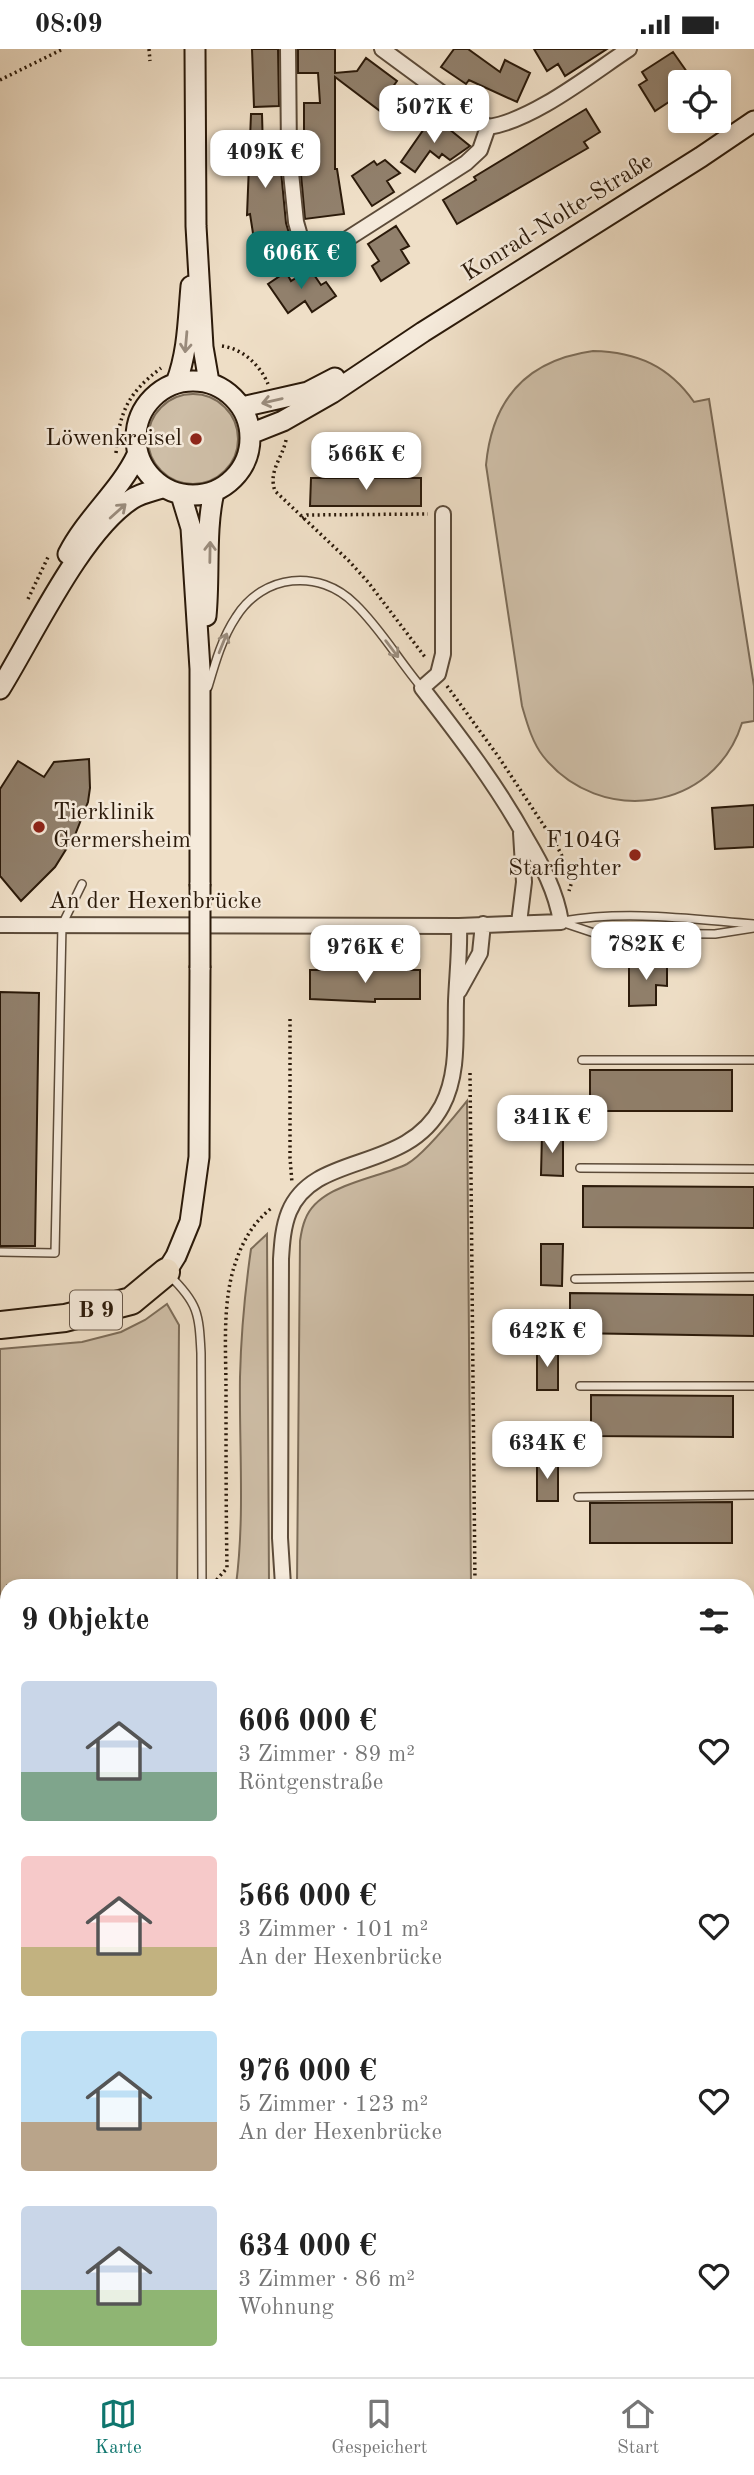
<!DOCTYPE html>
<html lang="de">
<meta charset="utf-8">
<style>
:root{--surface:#fff;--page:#f2f2f2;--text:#222;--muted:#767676;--line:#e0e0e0;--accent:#0f766e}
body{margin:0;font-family:"Old Standard TT",serif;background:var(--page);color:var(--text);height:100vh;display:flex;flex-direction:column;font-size:26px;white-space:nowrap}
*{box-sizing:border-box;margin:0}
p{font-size:23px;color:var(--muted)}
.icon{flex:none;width:38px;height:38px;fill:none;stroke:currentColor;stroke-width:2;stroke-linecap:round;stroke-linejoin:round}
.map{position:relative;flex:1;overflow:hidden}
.panel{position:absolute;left:0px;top:1530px;width:754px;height:800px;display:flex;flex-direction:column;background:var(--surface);border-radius:21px 21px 0 0;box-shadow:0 4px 10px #0003}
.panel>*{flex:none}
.buttons{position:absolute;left:668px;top:21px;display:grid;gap:14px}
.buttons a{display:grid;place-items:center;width:63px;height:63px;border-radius:7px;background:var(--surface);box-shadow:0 4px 10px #0003;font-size:35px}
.price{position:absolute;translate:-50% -60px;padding:0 16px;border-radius:14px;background:#fff;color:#222;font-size:23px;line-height:46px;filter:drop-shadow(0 2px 4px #0008)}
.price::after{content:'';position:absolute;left:50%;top:42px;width:21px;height:16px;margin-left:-10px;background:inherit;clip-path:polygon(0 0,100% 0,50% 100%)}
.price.selected{background:var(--accent);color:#fff}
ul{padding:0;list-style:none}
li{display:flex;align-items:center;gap:21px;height:175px;padding:0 21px}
li span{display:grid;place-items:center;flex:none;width:196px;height:140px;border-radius:7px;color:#555}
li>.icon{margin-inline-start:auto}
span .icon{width:84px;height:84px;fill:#fffc;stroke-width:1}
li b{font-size:30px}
h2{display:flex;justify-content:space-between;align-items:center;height:84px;padding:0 21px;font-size:30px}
.status{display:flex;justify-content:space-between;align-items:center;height:49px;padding:0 35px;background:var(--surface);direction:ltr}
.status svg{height:19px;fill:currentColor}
.tabs{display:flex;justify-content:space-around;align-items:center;height:98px;border-top:2px solid var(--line);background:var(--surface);font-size:19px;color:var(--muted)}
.tabs a{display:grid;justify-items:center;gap:4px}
.tabs .selected{color:var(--accent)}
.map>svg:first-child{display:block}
.green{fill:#cebea7;stroke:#7c6c58;stroke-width:2}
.building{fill:#91806c;stroke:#2b1a0a;stroke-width:2}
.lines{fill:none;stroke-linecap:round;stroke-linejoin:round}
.lane-casing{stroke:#5c4b39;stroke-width:10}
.street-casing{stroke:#5c4b39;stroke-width:18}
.secondary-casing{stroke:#2b1a0a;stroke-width:23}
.highway-casing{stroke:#2b1a0a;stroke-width:30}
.path{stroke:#2b1a0a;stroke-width:3.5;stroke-dasharray:2 3.5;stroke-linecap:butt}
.lane{stroke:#f5eadb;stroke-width:7}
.street{stroke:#f5eadb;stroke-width:14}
.secondary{stroke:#f5eadb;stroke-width:19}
.highway{stroke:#efdfc7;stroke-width:26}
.secondary-bridge-casing{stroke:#2b1a0a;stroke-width:23;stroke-linecap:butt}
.secondary-bridge{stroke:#f5eadb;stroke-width:19}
.oneway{stroke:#9a8c7d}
.poi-dot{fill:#8f2418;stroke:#f5eadb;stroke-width:2.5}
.labels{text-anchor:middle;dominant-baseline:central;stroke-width:5;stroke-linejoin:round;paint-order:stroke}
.shield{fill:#f5eadb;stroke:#685849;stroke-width:2}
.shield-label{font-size:23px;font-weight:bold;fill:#2b1a0a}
.street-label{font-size:24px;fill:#2b1a0a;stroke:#f5eadb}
.poi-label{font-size:24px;fill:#2b1a0a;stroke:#f5eadb;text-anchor:end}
</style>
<div class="status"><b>08:09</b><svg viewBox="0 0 49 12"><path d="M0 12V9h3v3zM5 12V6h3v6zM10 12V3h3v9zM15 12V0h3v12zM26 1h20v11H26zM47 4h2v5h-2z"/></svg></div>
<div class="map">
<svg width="754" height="2328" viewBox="0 0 754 2328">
<rect width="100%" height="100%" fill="#efdfc7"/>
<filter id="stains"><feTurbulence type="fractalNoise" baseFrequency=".00286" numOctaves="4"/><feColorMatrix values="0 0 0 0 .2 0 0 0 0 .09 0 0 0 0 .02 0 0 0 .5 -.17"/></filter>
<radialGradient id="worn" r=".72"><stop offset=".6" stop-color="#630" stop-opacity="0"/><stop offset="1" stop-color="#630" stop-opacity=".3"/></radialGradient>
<path class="green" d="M593,302c44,1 76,15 101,51l15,-3 45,287v35l-12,2c-28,89 -143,104 -199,33 -11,-14 -16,-33 -21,-50l-36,-241c6,-66 41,-105 107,-114z
M148 390a45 45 0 1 1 90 0a45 45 0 1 1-90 0Z
M467,1052l4,484h-174l3,-344c1,-7 2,-14 5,-21 13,-36 72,-41 102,-56 17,-9 47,-47 60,-63z
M267,1185l2,351h-33c9,-69 3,-138 4,-208 1,-43 5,-86 11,-128z
M167,1255l12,21 -2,260h-170v175l-7,-16v-395l82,-7 39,-10 24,-12z
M747,1660h7v668h-565l-1,-6h559z
M0,1949l7,21v70l-7,-23z
M0,2060l7,24v238h66l1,6h-74z"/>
<path class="building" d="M252,0h26l1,57 -25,1z
M298,0h37v24l22,-2 9,-13 31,23 -10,14 7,6 -10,13 -49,-37v92h2l7,45 -39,5 -6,-67v-2l5,1v-48h16l-2,-30h-20z
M454,0h14l32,23 5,-12 25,13 -13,29 -48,-22 -3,4 -25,-17z
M534,0h73l-42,27 -7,-12 -11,7z
M673,3l21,30h-13v12l-26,17 -16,-26 8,-5 -5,-8z
M586,60l14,23 -16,10 4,6 -131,76 -14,-24 33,-20 -2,-3z
M251,65h11l1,35 16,1 7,73 5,17 -36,6 -5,-32 -3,1z
M433,67l37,30 -20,14 -8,-6 -3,4 -9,-7 -15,21 -14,-10z
M385,111l15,13 -13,8 7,11 -22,14 -20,-30 22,-15 3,4z
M396,177l13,20 -8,4 8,13 -28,18 -9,-15 7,-5 -11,-17z
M310,220l11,16 5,-3 10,14 -24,16 -7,-11 -17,12 -20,-29 18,-12 5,9z
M311,429h110v28h-111z
M89,710l1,29 -2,14 -13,33 -20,32 -34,34 -21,-25v-87l18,-28 26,16 10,-15z
M754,756v42l-39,2 -3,-41z
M629,914h38v23l-11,-1v20l-27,1z
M310,921h110v29h-45v3l-65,-3z
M0,943l39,1 -4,253h-35z
M590,1021h142v41h-142z
M542,1085h21v42l-22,-1z
M583,1137l171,1v41l-171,-1z
M541,1195h22l-1,42 -21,-1z
M570,1244l184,2v41l-184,-3z
M537,1300h21v41h-21z
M591,1346l142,1v41l-142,-1z
M537,1411h21v41h-21z
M732,1453v41h-142v-40z"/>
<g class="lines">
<g class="lane-casing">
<path id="lane" d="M208,638c7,-24 14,-49 28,-70 27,-43 83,-49 119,-13 26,25 44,57 67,84
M563,872c64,-11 127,-2 191,3
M561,873l33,11 121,1 39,-6
M582,1011h172
M580,1119l174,1
M0,1203l55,1 7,-328 20,-41
M169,1226c29,28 30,38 32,78l1,232
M575,1230l179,-2
M580,1337h174
M578,1448l176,-2"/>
</g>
<g class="street-casing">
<path id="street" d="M288,0l1,104 7,69 6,21c10,6 20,10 31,5l133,-85 14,-13 8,-23
M382,0l106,78c44,-6 103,-53 141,-78
M519,874l5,-41 -3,-49
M0,876l459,1 102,-4c-5,-31 -19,-57 -35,-84 -30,-54 -66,-101 -104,-150l16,-14 5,-20v-140
M459,942l21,-38 3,-29
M283,1536l-3,-47 1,-279c1,-16 2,-32 8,-47 25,-61 117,-38 153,-106 17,-32 13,-71 14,-105 1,-25 4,-50 3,-75
M747,1635h7"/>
</g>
<g class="secondary-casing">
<path id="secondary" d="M195,0l1,177 7,121 6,35
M136 389a57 57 0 1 1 114 0a57 57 0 1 1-114 0Z
M176,334c12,-31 12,-64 15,-97
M242,358l66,-15 27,-14
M250,385l33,-13 49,-28 91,-61 278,-175 53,-36
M181,446l10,33 9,141v215
M68,505c19,-37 52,-63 69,-99
M206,567c4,-40 -1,-86 8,-124
M0,640c33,-53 81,-157 132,-190 9,-6 21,-8 30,-11
M166,1223l10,-16 14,-34 9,-65 1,-189"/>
</g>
<g class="highway-casing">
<path id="highway" d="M0,1276l65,-7 66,-17 35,-29
M0,1803l7,17
M0,1882l7,20
M127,2322l1,6
M158,2322l1,6"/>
</g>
<path class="path" d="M149,0l1,12
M0,31l63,-31
M222,297c21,3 38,19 46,38
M286,391c-4,19 -18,31 -11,51l74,70 19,21 57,75
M116,404c3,-41 12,-60 45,-85
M302,469l5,-3 121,-1
M28,550l21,-44
M447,637l51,70 58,88 17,34 -4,13
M290,970v139l2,25
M470,1024l5,512
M213,1535l14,-16c-1,-59 -1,-118 -1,-177 0,-41 -4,-88 9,-127 7,-22 19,-43 38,-57
M747,1686l7,-6
M0,2033l7,24
M80,2322l1,6
M219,2322l2,6
M577,2328l1,-6
M609,2328l8,-6"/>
<use href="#lane" class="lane"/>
<use href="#street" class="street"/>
<use href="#secondary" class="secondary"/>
<use href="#highway" class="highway"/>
<g class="secondary-bridge-casing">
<path id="secondary-bridge" d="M200,835v84"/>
</g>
<use href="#secondary-bridge" class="secondary-bridge"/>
</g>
<defs><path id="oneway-shaft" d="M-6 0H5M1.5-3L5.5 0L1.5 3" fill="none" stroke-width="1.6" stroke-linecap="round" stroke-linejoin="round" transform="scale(1.75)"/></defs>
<g class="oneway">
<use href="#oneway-shaft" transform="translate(186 293) rotate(95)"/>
<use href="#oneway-shaft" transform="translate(272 352) rotate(167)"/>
<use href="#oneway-shaft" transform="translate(118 462) rotate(-42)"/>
<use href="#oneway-shaft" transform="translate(210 503) rotate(-89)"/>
<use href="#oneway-shaft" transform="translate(223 594) rotate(-68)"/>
<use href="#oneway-shaft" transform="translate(392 600) rotate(53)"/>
</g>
<g class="poi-dot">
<circle cx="196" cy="390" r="7"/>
<circle cx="39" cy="778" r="7"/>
<circle cx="635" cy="806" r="7"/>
</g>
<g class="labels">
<rect class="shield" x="70" y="1241.5" width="52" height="39" rx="5"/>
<g class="shield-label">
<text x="96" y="1261">B 9</text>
</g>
<g class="street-label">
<text transform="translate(558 169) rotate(-32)">Konrad-Nolte-Straße</text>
<text x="155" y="853">An der Hexenbrücke</text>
</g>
<g class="poi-label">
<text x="182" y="390">Löwenkreisel</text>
<text x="53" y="764" text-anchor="start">Tierklinik<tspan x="53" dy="28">Germersheim</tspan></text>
<text x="621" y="792">F104G<tspan x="621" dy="28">Starfighter</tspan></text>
</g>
</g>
<rect width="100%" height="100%" filter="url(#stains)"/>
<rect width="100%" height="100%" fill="url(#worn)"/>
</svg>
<div class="buttons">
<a><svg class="icon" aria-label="locate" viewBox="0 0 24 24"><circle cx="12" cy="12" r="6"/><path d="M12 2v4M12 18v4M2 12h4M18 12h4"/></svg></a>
</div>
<b class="price" style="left:434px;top:96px">507K €</b>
<b class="price" style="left:265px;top:141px">409K €</b>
<b class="price selected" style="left:301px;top:242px">606K €</b>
<b class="price" style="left:366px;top:443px">566K €</b>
<b class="price" style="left:646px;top:933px">782K €</b>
<b class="price" style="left:365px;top:936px">976K €</b>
<b class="price" style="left:552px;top:1106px">341K €</b>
<b class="price" style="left:547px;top:1320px">642K €</b>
<b class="price" style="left:547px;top:1432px">634K €</b>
<section class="panel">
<h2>9 Objekte<svg class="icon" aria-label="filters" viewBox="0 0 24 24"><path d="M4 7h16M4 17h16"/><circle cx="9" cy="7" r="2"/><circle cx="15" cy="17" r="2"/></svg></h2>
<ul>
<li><span style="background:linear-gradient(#c9d6e8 65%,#7fa58c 0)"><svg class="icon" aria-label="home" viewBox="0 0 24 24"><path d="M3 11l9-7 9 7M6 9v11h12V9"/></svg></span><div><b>606 000 €</b><p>3 Zimmer · 89 m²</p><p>Röntgenstraße</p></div><svg class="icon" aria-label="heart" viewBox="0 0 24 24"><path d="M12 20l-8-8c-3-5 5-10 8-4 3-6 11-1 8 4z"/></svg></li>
<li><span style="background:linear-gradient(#f6c9c9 65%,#c2b280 0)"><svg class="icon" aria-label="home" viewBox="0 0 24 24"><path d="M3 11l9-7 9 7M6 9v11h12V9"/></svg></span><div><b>566 000 €</b><p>3 Zimmer · 101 m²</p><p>An der Hexenbrücke</p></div><svg class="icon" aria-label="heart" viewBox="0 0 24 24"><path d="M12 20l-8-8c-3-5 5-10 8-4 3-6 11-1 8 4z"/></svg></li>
<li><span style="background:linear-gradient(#bfe0f5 65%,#b9a48a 0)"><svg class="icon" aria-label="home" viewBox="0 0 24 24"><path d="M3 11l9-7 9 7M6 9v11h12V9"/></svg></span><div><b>976 000 €</b><p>5 Zimmer · 123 m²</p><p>An der Hexenbrücke</p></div><svg class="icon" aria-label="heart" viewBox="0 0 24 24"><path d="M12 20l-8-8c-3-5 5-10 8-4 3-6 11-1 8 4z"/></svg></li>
<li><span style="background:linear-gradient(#c9d6e8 60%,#8fb573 0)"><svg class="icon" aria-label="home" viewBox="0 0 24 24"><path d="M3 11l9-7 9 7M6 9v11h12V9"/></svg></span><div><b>634 000 €</b><p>3 Zimmer · 86 m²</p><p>Wohnung</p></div><svg class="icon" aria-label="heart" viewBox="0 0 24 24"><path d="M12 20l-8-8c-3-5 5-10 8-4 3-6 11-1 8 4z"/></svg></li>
</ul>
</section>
</div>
<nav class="tabs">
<a class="selected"><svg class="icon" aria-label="map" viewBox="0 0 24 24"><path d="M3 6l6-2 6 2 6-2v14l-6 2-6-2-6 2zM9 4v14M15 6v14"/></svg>Karte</a>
<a><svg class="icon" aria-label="saved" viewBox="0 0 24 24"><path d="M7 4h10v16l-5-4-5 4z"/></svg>Gespeichert</a>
<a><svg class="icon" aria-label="home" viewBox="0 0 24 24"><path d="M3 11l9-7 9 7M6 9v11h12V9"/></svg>Start</a>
</nav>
